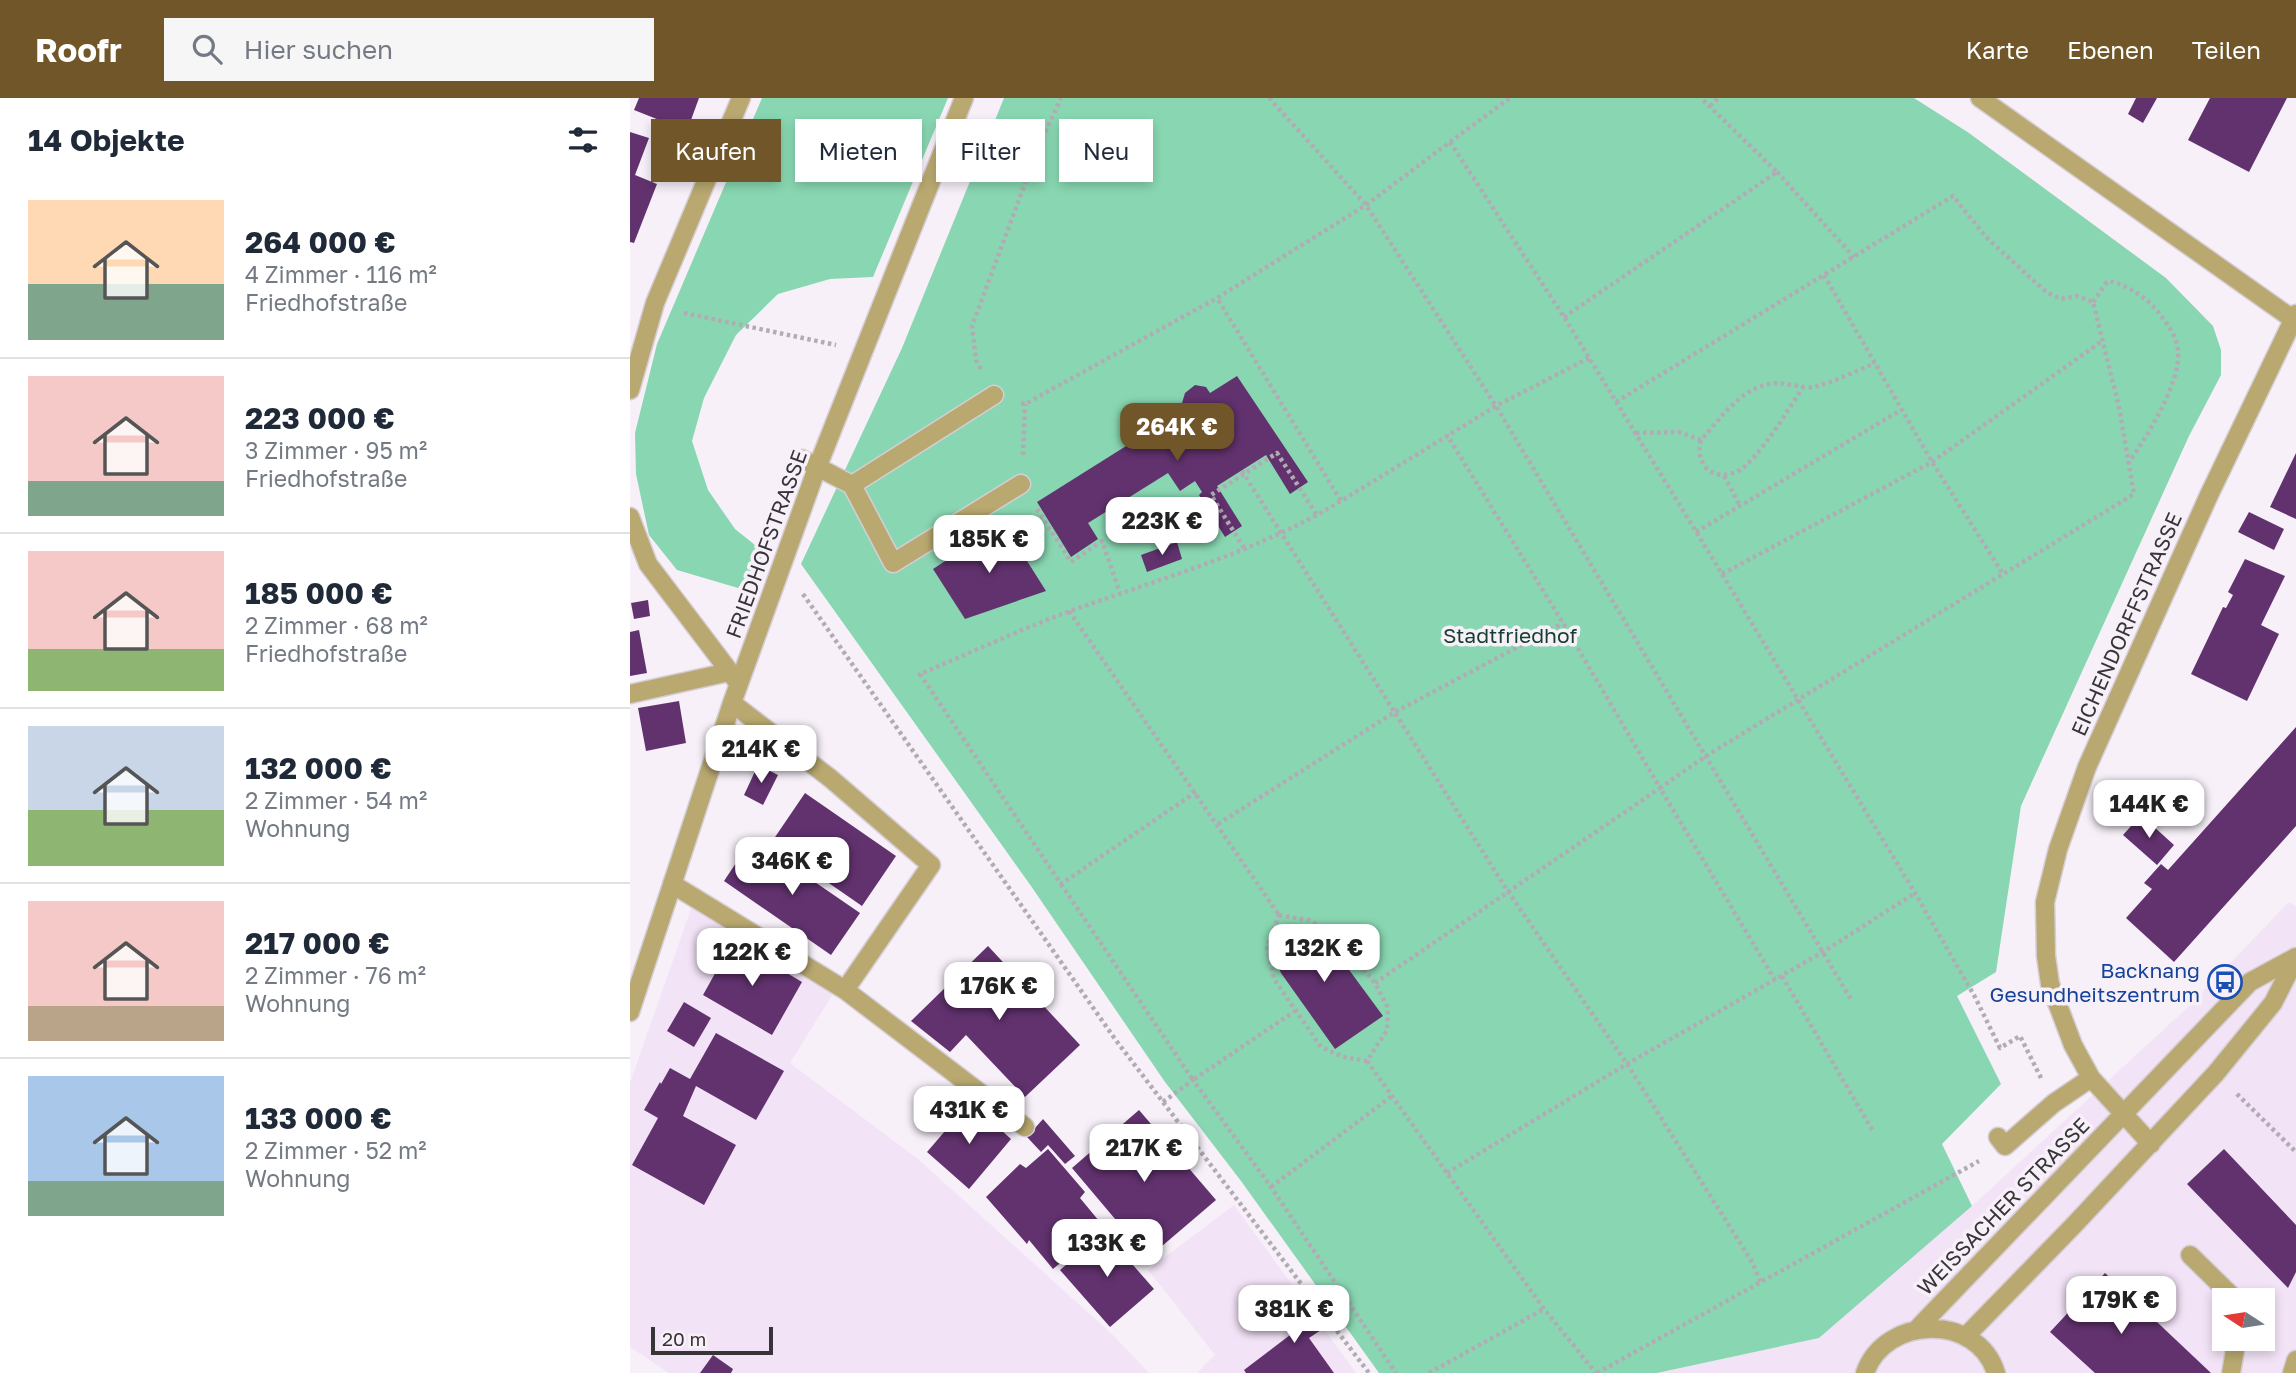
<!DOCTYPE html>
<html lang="de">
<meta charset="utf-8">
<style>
:root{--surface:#fff;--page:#f6f6f7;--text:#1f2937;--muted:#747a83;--line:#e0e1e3;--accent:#705628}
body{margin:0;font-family:"Golos Text",sans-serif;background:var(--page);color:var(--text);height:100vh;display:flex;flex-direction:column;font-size:26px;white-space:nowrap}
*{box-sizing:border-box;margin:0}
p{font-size:23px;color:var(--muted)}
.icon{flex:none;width:38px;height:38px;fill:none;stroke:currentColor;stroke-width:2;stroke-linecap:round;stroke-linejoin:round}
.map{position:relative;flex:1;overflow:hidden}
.drawer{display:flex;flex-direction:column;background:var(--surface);width:630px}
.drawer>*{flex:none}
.top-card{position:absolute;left:21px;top:21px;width:665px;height:63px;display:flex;gap:14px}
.needle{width:46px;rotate:282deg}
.controls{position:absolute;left:1582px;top:1190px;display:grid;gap:14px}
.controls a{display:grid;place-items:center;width:63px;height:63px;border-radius:0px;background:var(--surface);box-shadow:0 4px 10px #0003;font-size:35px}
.scale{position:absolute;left:21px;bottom:18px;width:122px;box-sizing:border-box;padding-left:7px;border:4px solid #383539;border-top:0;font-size:19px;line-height:24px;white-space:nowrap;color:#383539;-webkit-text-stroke:5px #f7f0f9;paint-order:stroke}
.price{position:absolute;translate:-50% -60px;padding:0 16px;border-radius:14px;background:#fff;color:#222;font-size:23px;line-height:46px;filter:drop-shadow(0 2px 4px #0008)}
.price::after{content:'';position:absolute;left:50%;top:42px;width:21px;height:16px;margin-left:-10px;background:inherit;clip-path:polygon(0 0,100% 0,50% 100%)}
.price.active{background:var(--accent);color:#fff}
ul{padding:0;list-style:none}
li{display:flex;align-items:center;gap:21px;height:175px;padding:0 28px}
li+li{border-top:2px solid var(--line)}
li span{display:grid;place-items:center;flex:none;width:196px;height:140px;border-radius:0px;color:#555}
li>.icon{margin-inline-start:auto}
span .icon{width:84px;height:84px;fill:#fffc;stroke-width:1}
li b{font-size:30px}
h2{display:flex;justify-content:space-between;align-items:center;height:84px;padding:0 28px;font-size:30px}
.pill{padding:0 24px;border-radius:0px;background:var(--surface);box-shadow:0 4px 10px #0003;font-size:24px;line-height:63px}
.pill.active{background:var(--accent);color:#fff}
header{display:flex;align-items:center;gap:42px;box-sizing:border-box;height:98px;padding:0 35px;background:var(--accent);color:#fff}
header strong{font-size:33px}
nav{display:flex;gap:38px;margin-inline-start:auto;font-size:24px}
.search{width:490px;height:63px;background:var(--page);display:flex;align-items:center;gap:18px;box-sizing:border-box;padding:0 24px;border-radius:0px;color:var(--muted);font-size:26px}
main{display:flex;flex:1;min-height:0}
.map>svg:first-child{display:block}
.commercial{fill:#f2e3f6;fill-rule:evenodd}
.green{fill:#89d7b2}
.building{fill:#62326f}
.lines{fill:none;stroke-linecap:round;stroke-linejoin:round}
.minor-casing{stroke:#d5ced6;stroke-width:21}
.path{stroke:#b1acb3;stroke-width:4.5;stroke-dasharray:3.5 3.5;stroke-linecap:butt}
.minor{stroke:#b9a970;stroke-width:18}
.labels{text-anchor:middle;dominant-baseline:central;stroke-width:7;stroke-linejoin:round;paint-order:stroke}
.street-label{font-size:21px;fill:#383539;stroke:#f7f0f9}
.park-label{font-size:21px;fill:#153f2d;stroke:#f7f0f9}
.transit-label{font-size:21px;fill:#164399;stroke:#f7f0f9;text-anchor:end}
</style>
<header>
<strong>Roofr</strong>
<div class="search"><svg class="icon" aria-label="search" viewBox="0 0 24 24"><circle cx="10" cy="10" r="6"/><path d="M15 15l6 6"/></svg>Hier suchen</div>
<nav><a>Karte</a><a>Ebenen</a><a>Teilen</a></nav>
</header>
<main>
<section class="drawer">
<h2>14 Objekte<svg class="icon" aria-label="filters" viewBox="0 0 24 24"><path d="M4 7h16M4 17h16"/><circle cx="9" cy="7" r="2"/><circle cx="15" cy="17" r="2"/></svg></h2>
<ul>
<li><span style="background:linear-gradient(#ffd9b3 60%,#7fa58c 0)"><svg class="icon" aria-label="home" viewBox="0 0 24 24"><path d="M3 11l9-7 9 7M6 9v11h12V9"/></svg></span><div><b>264 000 €</b><p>4 Zimmer · 116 m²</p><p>Friedhofstraße</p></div></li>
<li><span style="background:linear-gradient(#f6c9c9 75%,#7fa58c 0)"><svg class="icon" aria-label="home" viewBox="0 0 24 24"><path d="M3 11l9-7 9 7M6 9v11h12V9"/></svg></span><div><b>223 000 €</b><p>3 Zimmer · 95 m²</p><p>Friedhofstraße</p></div></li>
<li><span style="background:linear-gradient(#f6c9c9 70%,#8fb573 0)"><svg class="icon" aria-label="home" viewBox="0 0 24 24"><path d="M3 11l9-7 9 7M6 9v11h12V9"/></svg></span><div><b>185 000 €</b><p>2 Zimmer · 68 m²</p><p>Friedhofstraße</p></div></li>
<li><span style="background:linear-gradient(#c9d6e8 60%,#8fb573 0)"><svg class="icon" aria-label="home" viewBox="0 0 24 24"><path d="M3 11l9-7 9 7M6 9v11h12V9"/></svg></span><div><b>132 000 €</b><p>2 Zimmer · 54 m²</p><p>Wohnung</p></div></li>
<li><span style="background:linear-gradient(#f6c9c9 75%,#b9a48a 0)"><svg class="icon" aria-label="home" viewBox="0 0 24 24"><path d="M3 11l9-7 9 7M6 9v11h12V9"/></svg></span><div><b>217 000 €</b><p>2 Zimmer · 76 m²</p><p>Wohnung</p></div></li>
<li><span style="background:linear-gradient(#a9c7e8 75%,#7fa58c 0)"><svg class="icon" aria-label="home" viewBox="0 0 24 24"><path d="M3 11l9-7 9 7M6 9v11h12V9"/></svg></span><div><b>133 000 €</b><p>2 Zimmer · 52 m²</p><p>Wohnung</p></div></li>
</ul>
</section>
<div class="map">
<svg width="1666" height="1275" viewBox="0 0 1666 1275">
<rect width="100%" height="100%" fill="#f7f0f9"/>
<path class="commercial" d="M1659,804l7,4v467h-639l162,-35 153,-132 214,-197zM1594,1202h39v39h-39z
M62,808l142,86 -44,71 128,96 196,177 35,37h-480l-39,-26v-264z
M604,1107l122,168h-159l18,-18 -67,-85z"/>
<path class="green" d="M132,0h186l-75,179 -43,2 -52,15 -42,41 -32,63 -12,43 16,49 27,39 30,24 -27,35 -61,-18 -28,-35 -13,-61 -1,-41 22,-89z
M374,0h910l55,35 197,145 47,48 8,24v25l-32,61 -168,370 -25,166 -39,24 44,88 -59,60 30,62 -153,132 -162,35h-278l-138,-192 -76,-99 -134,-196 -230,-322 101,-216z"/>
<path class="building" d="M9,0h60l-12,33 -53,-21z
M1506,0h21l-14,25 -15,-9z
M1580,0h77l-38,74 -61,-32z
M0,34l19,6 -14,37 22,9 -23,59 -4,-1z
M607,278l71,106 -18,12 -24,-39 -49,31 25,40 -17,11 -26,-42 3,-3 -7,-11 -15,10 -12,-18 -80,50 10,16 -27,18 -34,-55 148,-93 -3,-6 3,-10 10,-8 11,2 4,6z
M1666,355v66l-26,-12z
M1619,414l35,17 -10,21 -36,-18z
M373,425l43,68 -81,28 -32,-50z
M547,444l5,17 -35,13 -6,-17z
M1615,461l40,17 -24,49 18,9 -32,67 -56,-27 32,-67 3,1 7,-13 -5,-3z
M18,502l2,16 -16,3 -3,-16z
M9,532l8,43 -17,3v-44z
M49,603l7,42 -40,8 -8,-43z
M1666,629v99l-122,136 -48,-44 26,-29 -8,-6 17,-19 7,6z
M128,667l20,10 -15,30 -19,-10z
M175,695l91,63 -34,50 -91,-63z
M1511,717l33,30 -17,20 -34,-30z
M122,741l108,74 -29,42 -107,-74z
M666,828l26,7 61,83 -48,33 -54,-76 -6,-13 -1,-9 6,-21z
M103,843l69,41 -30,53 -69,-40z
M358,848l92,99 -55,52 -59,-62 -16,17 -39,-31z
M54,904l27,16 -17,29 -27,-16z
M86,935l68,38 -28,49 -60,-34 -13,30 53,29 -32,60 -72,-40 26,-47 -14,-8 16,-28 1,2 9,-16 20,11z
M340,1004l41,37 -42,50 -42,-37z
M509,1012l77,90 -68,58 -76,-90z
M413,1021l32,37 -10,8 -17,-19 -7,7 -14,-15z
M418,1051l37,43 -5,6 24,29 -51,42 -24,-29 -2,4 -41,-47 34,-33 6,4z
M1594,1051l72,76v47l-8,16 -101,-104z
M474,1134l50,57 -44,38 -50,-57z
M1475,1175l106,100h-116l-45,-41z
M671,1198l23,32 -15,10 25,35h-88l-2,-3 46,-35 -14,-20z
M83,1257l20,14 -2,4h-31z"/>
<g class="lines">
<g class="minor-casing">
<path id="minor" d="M1350,0l314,222
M0,292l25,-87 86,-205
M172,361l50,26 41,78 128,-79
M222,387l142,-90
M0,419l18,47 91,120
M0,596l99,-22
M102,605l98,75 101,87 -86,125
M42,786l173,106 180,137
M0,914l102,-309 85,-235 147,-370
M1368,1039l7,9 49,-43 37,-25
M1521,1046l-60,-66 -18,-33 -23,-61 -4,-28 -1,-54 13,-53 29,-82 122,-272 87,-181
M1560,1157l46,45
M1287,1231l333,-347 46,-25
M1336,1238l108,-111 142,-152 57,-70 23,-45
M1235,1275c20,-58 113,-60 131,0
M1601,1275l6,-34
M1662,1275l4,-13"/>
</g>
<path class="path" d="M639,0l97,107 130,201 356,595
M1080,8l8,-8
M820,44l60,-44
M1147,74l77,85
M1194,177l108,187 71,112
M1463,204l14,-20 3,-1c19,5 37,17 49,32 8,10 18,24 19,38 3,31 -31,86 -49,111
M54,215l152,32
M934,219l213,-145 -76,-74
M959,260l-93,48 -155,95 -124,-203 149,-93 84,-63 114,175 158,257 193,319 60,104 25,51 20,-12 21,42
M351,271l-5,-9 -4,-34 67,-180 22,-48
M986,304l337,-206 33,41 60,55 15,7 16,-3 16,6 26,105 15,87 -428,262 -46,32 115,192
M391,305l4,1 192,-106
M1006,335l43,-1 22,8c21,-23 41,-55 76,-57 11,0 26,6 37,4 20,-5 42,-16 61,-24
M1071,342c-7,25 13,43 37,31 20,-10 52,-65 66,-85
M393,357l2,-51
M612,373l265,419 120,174 125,198 9,21
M1094,378l16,30
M407,411l34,53 31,-21 18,52
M1066,434l205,-122
M614,450l-33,-53 66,-42 40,62
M1092,476l210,-112 170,-121
M173,496l312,445 254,334
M439,513l210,304
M566,694l-135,92 -141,-210c50,-21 101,-45 153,-64 90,-32 186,-59 268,-109
M588,726l177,-112 168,-89
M431,786l132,196 102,-69
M649,817l30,5 26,14 40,49 13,25 -1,22 -20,31 -24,-4 -22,-10 -47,-68 -7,-32z
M1152,878l92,157
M745,885l285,-195 -97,-165 -116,-188
M737,963l177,248 52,64
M1607,996l59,58
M533,1004l30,-22 78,107 125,186
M817,1075l180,-109 196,-112 92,-59
M641,1089l121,-91
M799,1275l115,-64
M967,1275l382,-212"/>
<use href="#minor" class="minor"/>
</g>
<defs>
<g id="bus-ring" transform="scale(1.75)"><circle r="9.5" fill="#f7f0f9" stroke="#1a4fb4" stroke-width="1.5"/><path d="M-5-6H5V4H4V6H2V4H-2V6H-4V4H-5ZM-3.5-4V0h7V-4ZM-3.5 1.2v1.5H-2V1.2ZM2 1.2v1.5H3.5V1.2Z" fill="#1a4fb4"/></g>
</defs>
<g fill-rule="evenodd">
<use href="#bus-ring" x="1595" y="884"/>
</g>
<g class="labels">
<g class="street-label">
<text transform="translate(136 446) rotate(-70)">FRIEDHOFSTRASSE</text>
<text transform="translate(1496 526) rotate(-66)">EICHENDORFFSTRASSE</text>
<text transform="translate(1373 1108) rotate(-46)">WEISSACHER STRASSE</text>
</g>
<g class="park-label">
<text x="880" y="537">Stadtfriedhof</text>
</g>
<g class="transit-label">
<text x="1570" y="872">Backnang<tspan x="1570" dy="24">Gesundheitszentrum</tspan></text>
</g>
</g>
</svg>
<div class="controls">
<a><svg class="needle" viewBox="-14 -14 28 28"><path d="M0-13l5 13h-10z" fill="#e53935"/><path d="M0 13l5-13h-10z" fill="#747a83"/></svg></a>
</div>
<div class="scale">20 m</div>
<b class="price active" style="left:547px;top:365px">264K €</b>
<b class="price" style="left:532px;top:459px">223K €</b>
<b class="price" style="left:359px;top:477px">185K €</b>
<b class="price" style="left:131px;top:687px">214K €</b>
<b class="price" style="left:1519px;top:742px">144K €</b>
<b class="price" style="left:162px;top:799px">346K €</b>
<b class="price" style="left:694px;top:886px">132K €</b>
<b class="price" style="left:122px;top:890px">122K €</b>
<b class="price" style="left:369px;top:924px">176K €</b>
<b class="price" style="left:339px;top:1048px">431K €</b>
<b class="price" style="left:514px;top:1086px">217K €</b>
<b class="price" style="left:477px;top:1181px">133K €</b>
<b class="price" style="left:1491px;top:1238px">179K €</b>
<b class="price" style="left:664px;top:1247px">381K €</b>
<div class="top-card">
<a class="pill active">Kaufen</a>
<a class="pill">Mieten</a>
<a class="pill">Filter</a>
<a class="pill">Neu</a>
</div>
</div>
</main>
